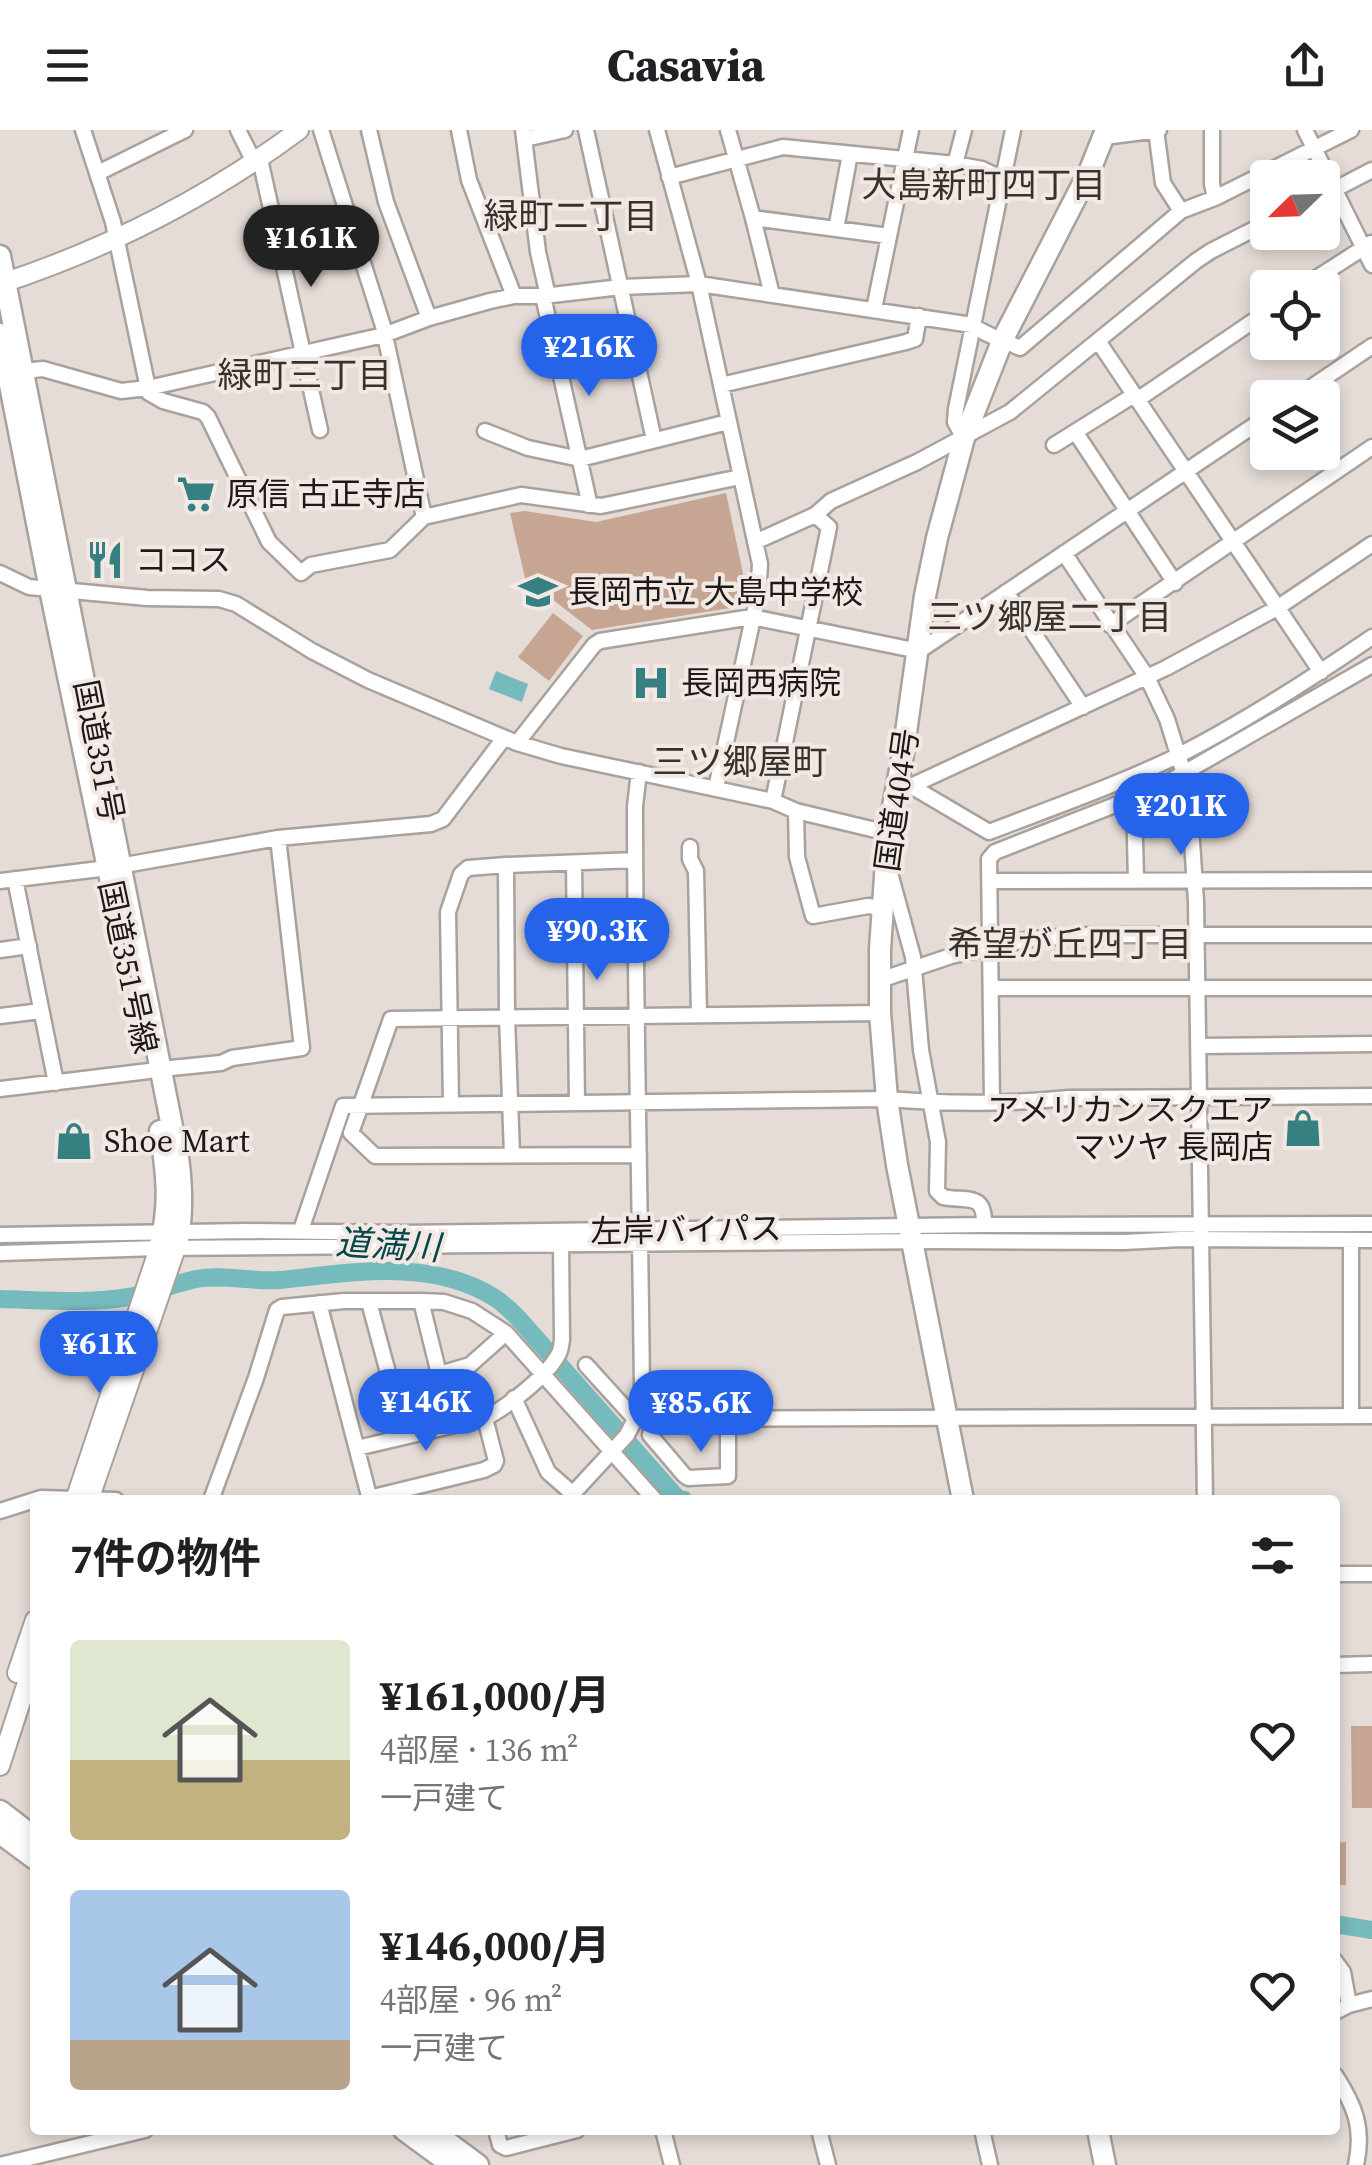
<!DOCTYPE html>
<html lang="ja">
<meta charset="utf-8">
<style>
:root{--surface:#fff;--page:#f2f2f2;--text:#202124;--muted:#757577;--accent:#2563eb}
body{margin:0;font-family:"Source Serif 4","Noto Sans JP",serif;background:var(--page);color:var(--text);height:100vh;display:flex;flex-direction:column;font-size:38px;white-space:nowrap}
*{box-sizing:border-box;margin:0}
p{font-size:32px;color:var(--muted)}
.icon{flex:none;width:55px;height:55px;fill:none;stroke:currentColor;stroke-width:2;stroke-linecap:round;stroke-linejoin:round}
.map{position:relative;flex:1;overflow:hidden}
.side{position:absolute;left:30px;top:1365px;width:1310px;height:640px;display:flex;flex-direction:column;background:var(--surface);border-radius:10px;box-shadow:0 5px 15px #0003}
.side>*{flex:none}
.needle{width:65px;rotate:247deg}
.controls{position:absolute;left:1250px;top:30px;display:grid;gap:20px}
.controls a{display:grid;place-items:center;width:90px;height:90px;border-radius:10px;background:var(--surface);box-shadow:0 5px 15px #0003;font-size:50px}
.price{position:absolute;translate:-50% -85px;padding:0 22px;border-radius:35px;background:var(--accent);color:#fff;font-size:32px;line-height:65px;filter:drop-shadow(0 2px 5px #0008)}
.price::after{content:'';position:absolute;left:50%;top:60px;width:30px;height:22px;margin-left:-15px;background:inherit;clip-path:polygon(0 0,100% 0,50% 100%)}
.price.on{background:#222;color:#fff}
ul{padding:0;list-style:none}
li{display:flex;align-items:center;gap:30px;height:250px;padding:0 40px}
li span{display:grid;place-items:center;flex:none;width:280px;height:200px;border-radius:10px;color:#555}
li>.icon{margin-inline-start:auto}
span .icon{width:120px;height:120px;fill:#fffc;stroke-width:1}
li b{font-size:42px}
h2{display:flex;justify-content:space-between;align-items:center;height:120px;padding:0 40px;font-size:42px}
header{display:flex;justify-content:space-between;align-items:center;height:130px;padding:0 40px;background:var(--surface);font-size:45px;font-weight:800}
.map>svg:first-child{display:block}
.green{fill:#c6a692}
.water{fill:#75babc}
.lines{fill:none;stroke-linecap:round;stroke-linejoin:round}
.river{stroke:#75babc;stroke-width:18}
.minor-casing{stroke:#a9a19c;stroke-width:19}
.major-casing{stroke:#a9a19c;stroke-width:22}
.highway-casing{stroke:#a9a19c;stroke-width:25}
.minor{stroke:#fff;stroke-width:14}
.major{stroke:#fff;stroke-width:18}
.highway{stroke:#fff;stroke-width:20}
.labels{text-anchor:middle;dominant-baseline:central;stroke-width:8;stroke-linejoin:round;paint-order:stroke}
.poi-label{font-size:32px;fill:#1d1918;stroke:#f2e9e4;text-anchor:start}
.street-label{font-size:32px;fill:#1d1918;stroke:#f2e9e4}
.neighbourhood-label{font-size:35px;fill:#38312d;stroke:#f2e9e4}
.water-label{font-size:35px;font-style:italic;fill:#054749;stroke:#f2e9e4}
</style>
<header><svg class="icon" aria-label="menu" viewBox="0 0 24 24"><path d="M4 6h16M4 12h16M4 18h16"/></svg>Casavia<svg class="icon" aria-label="share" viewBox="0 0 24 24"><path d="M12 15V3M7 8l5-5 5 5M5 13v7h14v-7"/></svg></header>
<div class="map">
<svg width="1372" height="2035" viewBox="0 0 1372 2035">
<rect width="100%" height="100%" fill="#e5dcd7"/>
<path class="green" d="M726,363l17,80 -6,34 -145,23 -40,-31 -21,5 -21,-91 15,-2 71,11z
M553,483l30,23 -34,45 -31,-24z
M1351,1596h21v82h-20z
M1346,1712v43h-11v-42z"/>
<path class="water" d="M496,541l32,13 -6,18 -33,-13z"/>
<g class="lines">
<path class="river" d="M0,1169c43,1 87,5 129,-2 23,-4 44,-13 67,-18 26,-5 56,3 83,1 71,-7 152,-23 216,18 8,5 16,13 23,20l160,181 6,1
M1335,1794l37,6"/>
<g class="minor-casing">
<path id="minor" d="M83,0l30,92 36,171 14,8 40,11 5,5 61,125 32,31 10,-8 79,-15 34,-33 97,-22 80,11 139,-29
M238,0l16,32
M321,0l62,196 41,191
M369,0l17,72 43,116
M459,0l10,50 45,116
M523,0l15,122 10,44
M586,0l68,310
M657,0l42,154 61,280 -2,31 -42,193
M728,0l25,88 19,77
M1156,0l7,53 18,28
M1212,0v54l3,14
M1305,0l67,135
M1104,7l55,-7
M525,9l40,-9
M260,29l60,271
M955,34l9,-34
M98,43l87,-43
M669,47l114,-30 172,17 27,5 19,9
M1322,66l50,-26
M753,88l136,18
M836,99l14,-75
M1301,158l70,-45
M543,166l45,201v8
M874,179l37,-179
M1098,211l223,331
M23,241l20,-2 78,22 27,-3 236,-53 45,-17 61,-17 24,-5h29l78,-9 78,-3 273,41c15,11 31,15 48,23l161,-137 34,-13 136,-68
M721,255l185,-43 9,-3 4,-23
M1295,268l77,-52
M1137,270l131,-89
M485,301l43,17 52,11 148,-37
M1076,303l99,150
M964,308l-9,-16 1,-13 57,-279
M1054,315l80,-50
M755,412l60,-27 16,-14 86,-39 93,-50 186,-151 15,-10 57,-29
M1064,423l83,124 20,42 17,55 6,37 6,91 9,598
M0,443l29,14 118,11 72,1 17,5 76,47 56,29 149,63 44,13 212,45 23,10 92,22
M1006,462l77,115
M1110,495l262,-178
M517,613l77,-98 6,-4 152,-24 167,34 349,-235
M911,656l78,46c62,-24 126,-46 186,-75 68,-34 134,-77 197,-120
M897,659l14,-3 255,-118 111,-60 95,-64
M1134,668l2,82
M773,671l56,-274 -14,-12
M796,681l1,46 16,59 55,-10 15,2
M690,717v12l6,12 3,144
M574,733l3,240
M506,735l1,152 5,138
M890,743l23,84 8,93 17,92 -1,49 6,6c25,5 42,-5 41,28
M15,749l41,204
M0,751l108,-13 170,-30 153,-14 12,-5 61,-81
M990,751l382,-1
M0,820l29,-4
M880,850l71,-24 79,-17 59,-4h283
M991,858h381
M0,886l41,-5
M1198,916l174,-2
M161,939l60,-6 11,-5 70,-10 -24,-210
M0,959l149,-18
M992,972l-3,-243 6,-7 161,-63 216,-124
M451,974l-3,-192 13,-38 7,-6 38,-3 129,-5
M639,1025l-264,1 -24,-23 40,-114 489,-6
M302,1097l41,-121 544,-7c60,5 122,5 182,-1l303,-2
M0,1105l246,-4 157,2 581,-8 388,-1
M1351,1110v175
M0,1123l159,-5 777,-7 188,1 57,-3 191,1
M421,1171l18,73 15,51
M369,1172l36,134
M319,1173l51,197
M586,1235l49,54
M439,1244l31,-9 36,-32
M514,1268l34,74 25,22
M638,1283l16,6 718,-3
M654,1289l-4,16 34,40 4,3 40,-2v-57
M357,1318l128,-30
M369,1368l115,-28 10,-5 2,-4 -11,-43c21,-10 62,-42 73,-63 3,-4 3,-10 4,-15l-1,-95
M211,1370l45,-122 21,-68 5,-3 62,-6h77l23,1 28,9 34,22 149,167
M567,1370l60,-65 11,-22 4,-24c-2,-194 -7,-389 -7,-583l4,-34
M0,1381l41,-13 75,2
M1335,1444h37
M1335,1535l37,-1
M1335,1831l8,11 6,33
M1335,1882l14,-7 23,-6
M1335,1945c20,31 29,53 21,90
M496,2000l4,15 6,3 71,-18
M663,2000l9,35
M819,2000l9,35
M982,2000l8,35
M0,2035l145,-35"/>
</g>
<g class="major-casing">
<path id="major" d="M0,154c106,-35 209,-87 299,-154
M75,1370l84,-252
M89,1370l87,-252
M17,1543l18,-53
M0,1636l35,-108"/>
</g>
<g class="highway-casing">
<path id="highway" d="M0,126l178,901c4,30 5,62 -2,91
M0,204l50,255 65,313
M159,1118c12,-40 8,-76 1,-117
M963,1370l-66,-335 -10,-66 -7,-86v-64l8,-116 15,-79 22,-158 12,-58 27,-100 39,-99 87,-169 16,-40
M0,1681l35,27
M0,1703l35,26
M404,2000l48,35
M431,2000l47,35
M1098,2000l7,35"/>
</g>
<use href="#minor" class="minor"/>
<use href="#major" class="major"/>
<use href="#highway" class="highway"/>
</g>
<defs>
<g id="supermarket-bare" transform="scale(3)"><path d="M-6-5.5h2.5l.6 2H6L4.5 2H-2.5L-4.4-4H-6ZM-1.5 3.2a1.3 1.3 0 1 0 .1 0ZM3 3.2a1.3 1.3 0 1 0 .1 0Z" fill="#378082" stroke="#f2e9e4" stroke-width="2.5" paint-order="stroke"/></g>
<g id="restaurant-bare" transform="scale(3)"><path d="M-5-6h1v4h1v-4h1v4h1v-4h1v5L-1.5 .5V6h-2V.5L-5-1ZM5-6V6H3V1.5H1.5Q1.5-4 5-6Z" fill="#378082" stroke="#f2e9e4" stroke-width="2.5" paint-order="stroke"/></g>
<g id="school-bare" transform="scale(3)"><path d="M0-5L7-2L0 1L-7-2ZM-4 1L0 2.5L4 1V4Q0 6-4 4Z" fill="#378082" stroke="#f2e9e4" stroke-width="2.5" paint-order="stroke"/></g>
<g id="hospital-bare" transform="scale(3)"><path d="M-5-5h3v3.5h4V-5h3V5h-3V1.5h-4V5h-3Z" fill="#378082" stroke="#f2e9e4" stroke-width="2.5" paint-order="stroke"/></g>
<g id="shop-bare" transform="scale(3)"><path d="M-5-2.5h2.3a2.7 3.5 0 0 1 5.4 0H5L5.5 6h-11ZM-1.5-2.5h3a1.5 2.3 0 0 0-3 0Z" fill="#378082" stroke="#f2e9e4" stroke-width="2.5" paint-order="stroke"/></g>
</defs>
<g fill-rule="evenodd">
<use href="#supermarket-bare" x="196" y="364"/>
<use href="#restaurant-bare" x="105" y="430"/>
<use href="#school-bare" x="538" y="462"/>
<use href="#hospital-bare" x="651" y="553"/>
<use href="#shop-bare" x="1303" y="998"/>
<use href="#shop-bare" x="74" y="1011"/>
</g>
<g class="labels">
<g class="poi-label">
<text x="226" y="364">原信 古正寺店</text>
<text x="135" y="430">ココス</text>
<text x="568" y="462">長岡市立 大島中学校</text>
<text x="681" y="553">長岡西病院</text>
<text x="1273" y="980" text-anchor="end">アメリカンスクエア<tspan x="1273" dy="37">マツヤ 長岡店</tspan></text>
<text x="104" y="1011">Shoe Mart</text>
</g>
<g class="street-label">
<text transform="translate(99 621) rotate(79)">国道351号</text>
<text transform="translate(897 670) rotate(-82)">国道404号</text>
<text transform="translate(128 837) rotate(78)">国道351号線</text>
<text transform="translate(686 1100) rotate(-1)">左岸バイパス</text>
</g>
<g class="neighbourhood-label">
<text x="984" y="55">大島新町四丁目</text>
<text x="571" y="86">緑町二丁目</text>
<text x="305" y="245">緑町三丁目</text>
<text x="1050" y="487">三ツ郷屋二丁目</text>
<text x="740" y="632">三ツ郷屋町</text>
<text x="1070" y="814">希望が丘四丁目</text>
</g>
<g class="water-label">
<text transform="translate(388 1115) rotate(3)">道満川</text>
</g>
</g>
</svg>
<div class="controls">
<a><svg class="needle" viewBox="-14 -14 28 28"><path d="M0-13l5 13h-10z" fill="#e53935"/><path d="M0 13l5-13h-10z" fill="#757577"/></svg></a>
<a><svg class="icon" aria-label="locate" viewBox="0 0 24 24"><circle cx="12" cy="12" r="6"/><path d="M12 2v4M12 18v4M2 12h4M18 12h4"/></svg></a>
<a><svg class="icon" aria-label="layers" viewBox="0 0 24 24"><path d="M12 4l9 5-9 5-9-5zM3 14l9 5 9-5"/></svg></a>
</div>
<b class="price on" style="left:311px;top:160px">¥161K</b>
<b class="price" style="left:589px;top:269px">¥216K</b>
<b class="price" style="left:1181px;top:728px">¥201K</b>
<b class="price" style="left:597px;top:853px">¥90.3K</b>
<b class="price" style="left:99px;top:1266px">¥61K</b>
<b class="price" style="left:426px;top:1324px">¥146K</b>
<b class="price" style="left:701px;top:1325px">¥85.6K</b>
<section class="side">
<h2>7件の物件<svg class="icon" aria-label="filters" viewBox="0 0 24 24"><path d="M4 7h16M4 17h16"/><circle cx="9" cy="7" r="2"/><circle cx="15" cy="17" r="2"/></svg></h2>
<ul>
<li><span style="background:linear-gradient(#dfe7d0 60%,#c2b280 0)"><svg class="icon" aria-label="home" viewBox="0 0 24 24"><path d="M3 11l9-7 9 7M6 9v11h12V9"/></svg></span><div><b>¥161,000/月</b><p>4部屋 · 136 m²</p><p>一戸建て</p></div><svg class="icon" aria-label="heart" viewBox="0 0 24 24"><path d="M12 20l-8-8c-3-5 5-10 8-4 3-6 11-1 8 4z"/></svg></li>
<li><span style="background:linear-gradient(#a9c7e8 75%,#b9a48a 0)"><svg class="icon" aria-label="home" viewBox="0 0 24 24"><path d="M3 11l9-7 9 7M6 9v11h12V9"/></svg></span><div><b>¥146,000/月</b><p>4部屋 · 96 m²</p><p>一戸建て</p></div><svg class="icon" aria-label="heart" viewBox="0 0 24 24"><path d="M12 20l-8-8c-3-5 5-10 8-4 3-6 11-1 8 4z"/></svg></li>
</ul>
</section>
</div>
